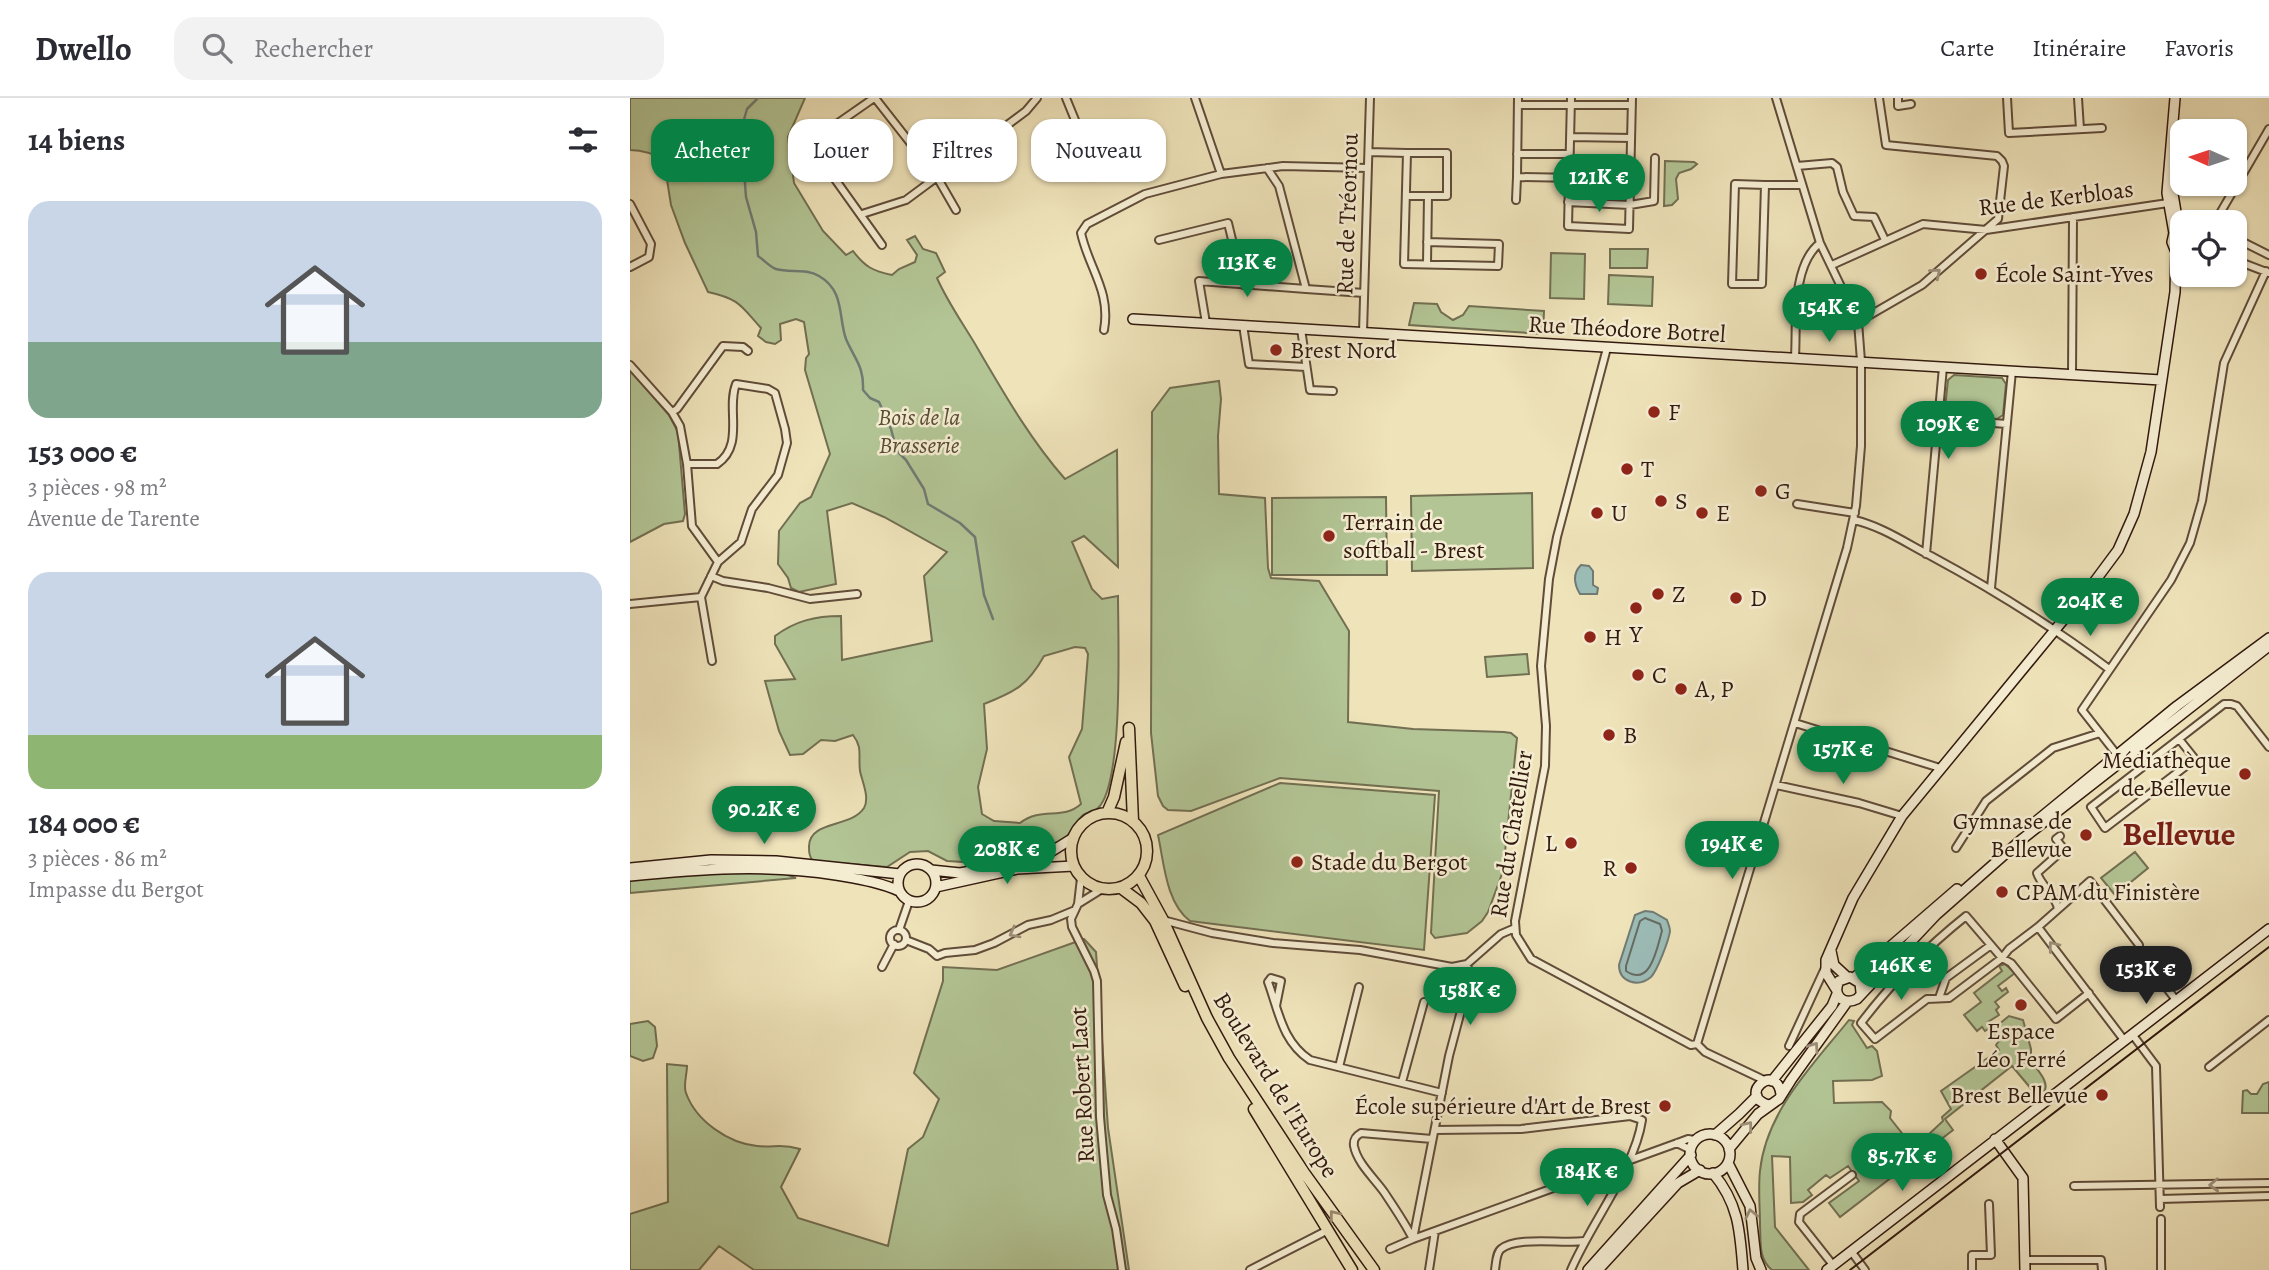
<!DOCTYPE html>
<html lang="fr">
<meta charset="utf-8">
<style>
:root{--surface:#fff;--page:#f2f2f3;--text:#2b2b33;--muted:#7c7c81;--line:#e1e1e2;--accent:#0b8043}
body{margin:0;font-family:Alegreya,serif;background:var(--page);color:var(--text);height:100vh;display:flex;flex-direction:column;font-size:26px;white-space:nowrap}
*{box-sizing:border-box;margin:0}
p{font-size:23px;color:var(--muted)}
.icon{flex:none;width:38px;height:38px;fill:none;stroke:currentColor;stroke-width:2;stroke-linecap:round;stroke-linejoin:round}
.map{position:relative;flex:1;overflow:hidden}
.sheet{display:flex;flex-direction:column;background:var(--surface);width:630px}
.sheet>*{flex:none}
.hud{position:absolute;left:21px;top:21px;width:665px;height:63px;display:flex;gap:14px}
.needle{width:46px;rotate:273deg}
.buttons{position:absolute;left:1540px;top:21px;display:grid;gap:14px}
.buttons a{display:grid;place-items:center;width:77px;height:77px;border-radius:14px;background:var(--surface);box-shadow:0 2px 5px #0004;font-size:35px}
.price{position:absolute;translate:-50% -60px;padding:0 16px;border-radius:24px;background:var(--accent);color:#fff;font-size:23px;line-height:46px;filter:drop-shadow(0 2px 4px #0008)}
.price::after{content:'';position:absolute;left:50%;top:42px;width:21px;height:16px;margin-left:-10px;background:inherit;clip-path:polygon(0 0,100% 0,50% 100%)}
.price.current{background:#222;color:#fff}
ul{padding:0;list-style:none}
li{display:grid;align-content:center;gap:14px;height:371px;padding:0 28px}
li span{display:grid;place-items:center;height:217px;border-radius:21px;color:#555}
li>.icon{margin-inline-start:auto}
span .icon{width:126px;height:126px;fill:#fffc;stroke-width:1}
li b{font-size:30px}
h2{display:flex;justify-content:space-between;align-items:center;height:84px;padding:0 28px;font-size:30px}
.chip{padding:0 24px;border-radius:21px;background:var(--surface);box-shadow:0 2px 5px #0004;font-size:24px;line-height:63px}
.chip.current{background:var(--accent);color:#fff}
header{display:flex;align-items:center;gap:42px;box-sizing:border-box;height:98px;padding:0 35px;background:var(--surface);border-bottom:2px solid var(--line)}
header strong{font-size:33px}
nav{display:flex;gap:38px;margin-inline-start:auto;font-size:24px}
.search{width:490px;height:63px;background:var(--page);display:flex;align-items:center;gap:18px;box-sizing:border-box;padding:0 24px;border-radius:21px;color:var(--muted);font-size:26px}
main{display:flex;flex:1;min-height:0}
.map>svg:first-child{display:block}
.green{fill:#b3c595;stroke:#726f52;stroke-width:2;fill-rule:evenodd}
.water{fill:#9cbdb8;stroke:#717b74;stroke-width:2}
.lines{fill:none;stroke-linecap:round;stroke-linejoin:round}
.shore{stroke:#666b63;stroke-width:2}
.stream{stroke:#717b74;stroke-width:2.5}
.street-casing{stroke:#604c39;stroke-width:10}
.secondary-casing{stroke:#31190e;stroke-width:12}
.primary-casing{stroke:#31190e;stroke-width:13}
.street{stroke:#f5edd2;stroke-width:6}
.secondary{stroke:#f5edd2;stroke-width:9}
.primary{stroke:#efe3ba;stroke-width:10}
.tram{stroke:#31190e;stroke-width:2}
.oneway{stroke:#9d8e7a}
.oneway2{stroke:#9a886d}
.poi-dot{fill:#8f2418;stroke:#f5edd2;stroke-width:2.5}
.labels{text-anchor:middle;dominant-baseline:central;stroke-width:5;stroke-linejoin:round;paint-order:stroke}
.street-label{font-size:24px;fill:#31190e;stroke:#f5edd2}
.poi-label{font-size:24px;fill:#31190e;stroke:#f5edd2;text-anchor:start}
.park-label{font-size:24px;font-style:italic;fill:#584d36;stroke:#f5edd2}
.district-label{font-size:32px;font-weight:bold;fill:#7a1f14;stroke:#f5edd2}
</style>
<header>
<strong>Dwello</strong>
<div class="search"><svg class="icon" aria-label="search" viewBox="0 0 24 24"><circle cx="10" cy="10" r="6"/><path d="M15 15l6 6"/></svg>Rechercher</div>
<nav><a>Carte</a><a>Itinéraire</a><a>Favoris</a></nav>
</header>
<main>
<section class="sheet">
<h2>14 biens<svg class="icon" aria-label="filters" viewBox="0 0 24 24"><path d="M4 7h16M4 17h16"/><circle cx="9" cy="7" r="2"/><circle cx="15" cy="17" r="2"/></svg></h2>
<ul>
<li><span style="background:linear-gradient(#c9d6e8 65%,#7fa58c 0)"><svg class="icon" aria-label="home" viewBox="0 0 24 24"><path d="M3 11l9-7 9 7M6 9v11h12V9"/></svg></span><div><b>153 000 €</b><p>3 pièces · 98 m²</p><p>Avenue de Tarente</p></div></li>
<li><span style="background:linear-gradient(#c9d6e8 75%,#8fb573 0)"><svg class="icon" aria-label="home" viewBox="0 0 24 24"><path d="M3 11l9-7 9 7M6 9v11h12V9"/></svg></span><div><b>184 000 €</b><p>3 pièces · 86 m²</p><p>Impasse du Bergot</p></div></li>
</ul>
</section>
<div class="map">
<svg width="1639" height="1172" viewBox="0 0 1639 1172">
<rect width="100%" height="100%" fill="#efe3ba"/>
<filter id="stains"><feTurbulence type="fractalNoise" baseFrequency=".00286" numOctaves="4"/><feColorMatrix values="0 0 0 0 .2 0 0 0 0 .09 0 0 0 0 .02 0 0 0 .5 -.17"/></filter>
<radialGradient id="worn" r=".72"><stop offset=".6" stop-color="#630" stop-opacity="0"/><stop offset="1" stop-color="#630" stop-opacity=".3"/></radialGradient>
<path class="green" d="M0,0h175l-17,39 6,46 29,48 23,24 7,-4c12,16 20,20 39,24l7,-6 16,-7 2,-7 -10,-15 8,-4 8,13 13,4 9,19 -8,6c11,25 27,47 41,71 27,46 52,90 87,130l52,-29 1,117 -34,-31 -12,6 20,47 10,10 16,-3c0,39 6,188 -20,212 -4,4 -11,4 -15,7 -7,7 -13,18 -19,26l-26,5 -19,7 -39,10 -33,-2 -19,-10 -18,1 -23,15 -74,-6c-4,-5 -4,-9 -4,-15 1,-26 42,-18 55,-38 6,-10 -2,-27 -4,-37 -2,-16 3,-23 -7,-36l-18,6 -14,-1 -18,14 -13,1 -11,-24 -14,-50 30,-2 -20,-35v-8c20,-15 40,-20 66,-20l1,44 90,-19 -8,-65 23,-24 -63,-35 -32,-14 -25,8 9,73 -37,8 -8,-4 -3,-10 -10,-14 1,-33 21,-28 11,-6 19,-43 -25,-84 1,-12 3,-4 -5,-32 -8,-3 -16,5 1,16 -6,4 -9,-2 -8,-6 3,-8c-20,-22 -21,-29 -53,-36l-23,-49 -14,-38 -7,-44c-11,-8 -21,-11 -34,-11zM445,549l10,1 3,6 -6,75 -13,28 12,47c-19,17 -39,2 -61,19l-26,-2 -12,-7 -4,-27 9,-38 -3,-45c31,-12 44,-19 60,-48z
M1035,63l29,1 3,2 -6,5 -12,4 -3,6 2,20 -6,6 -8,1z
M980,151h38l-1,19h-37z
M921,155l34,1 -1,45 -34,-1z
M979,177l44,2 -1,29 -44,-2z
M784,205l23,1 4,8 12,8 10,-5 6,-9 75,5 -1,23 -134,-9z
M0,272l39,45 9,17 7,82 -2,7 -19,3 -34,18z
M1324,277l48,3 4,6 -3,31 -6,4 -48,-5 -4,-6 3,-28z
M589,283l2,18 -3,37 1,58 46,4 3,70 3,10 48,3 30,50 -1,91 65,7 91,3 7,1 6,5 -14,133 -15,41 -6,9 -15,12 -32,5 -4,-5 8,-142 -159,-13 -89,33 -23,-1 -5,-4 -5,-10 -7,-63 1,-321 18,-24z
M902,395l1,75 -121,3 -1,-75z
M756,399l1,78h-115v-77z
M897,556l2,20 -42,3 -2,-20z
M650,685l155,12 -11,155 -234,-29c-24,-18 -26,-58 -32,-86z
M1505,754l13,16 -33,27 -14,-17z
M128,766l38,14 -166,15v-22l66,-6z
M454,841l12,13 12,176 21,142h-375l-35,-24 -20,24h-69v-56l38,-12 -1,-138 20,2c0,8 -4,20 -1,27 10,28 42,50 71,53 18,2 23,-3 43,3l-19,38 17,31 90,28 20,-97 15,-12 16,-38 -25,-26 29,-92v-14l54,3z
M1375,866l10,9 -17,13 4,5 4,-3 2,4 -13,10 4,5 -3,3 3,5 -11,7 7,9 4,-4 -1,-2 11,-9 14,4 8,29v17h4c5,7 13,16 10,24l-5,3 -7,-2 -21,-25 -67,53 8,11 -113,87 -11,-14 30,-22 -11,-15 -18,12 -4,-3 -18,15 4,5 -9,7 -12,1 -1,-46 -18,-1 3,71 34,43h-37c-14,-11 -11,-29 -12,-45 0,-18 -2,-36 0,-54 6,-60 53,-106 89,-151l5,1 -2,4 15,23 5,-2 5,5 5,25 -10,4 -39,1 1,22 48,-1 9,9 -1,7 15,19 22,-1 16,-15 -1,-4 9,-8 -10,-18 58,-41 -3,-5 3,-4 -9,-13 -5,3 -3,-4 -5,4 -13,-16 17,-13 -7,-9 28,-22 -3,-5z
M18,923l7,6 2,19 -4,12 -10,3 -13,-5v-32z
M1639,984v31h-27l1,-22 4,-1 4,4h6l6,-10z"/>
<path class="water" d="M951,467l8,1 4,5v14l5,3 -1,6h-17c-6,-10 -8,-20 1,-29z
M1015,813l8,1 14,8c1,3 3,7 3,11 -1,9 -13,40 -19,46 -13,11 -32,5 -32,-12l16,-50z"/>
<g class="lines">
<path class="shore" d="M1015,820l15,6 2,7c-5,16 -11,57 -36,40v-5l14,-45z"/>
<path class="stream" d="M128,0l-11,11 -6,21 5,67 10,35 2,24c6,4 12,11 18,13 14,4 30,-1 43,7 26,15 19,41 27,63 9,21 18,27 17,51l7,8 9,4 12,27 6,22 9,9 18,29 4,15 32,19 15,14 9,58 9,24"/>
<g class="street-casing">
<path id="street" d="M245,0l62,79 19,33
M436,0l9,22 1,10
M565,0l26,76
M888,0l-1,79 113,2
M941,0l-3,128 61,3 3,-131
M1268,0v8l13,-2
M1377,0l2,35 93,-5
M1448,0l2,31
M888,7h114
M940,39l61,1
M193,46l5,-14 46,-32
M739,54l38,1 -3,111 94,2 1,-22 -72,-2
M887,56h52
M1167,68l35,-3 5,4 6,25 11,24 20,1 11,23
M637,70l12,18 27,103 58,4
M202,77l50,70
M1135,87l-30,-1 -3,100h30l3,-99h37
M776,98h41v-43h-40
M886,102l1,-23
M938,104l62,3 24,-4 1,-43
M0,106l21,40 -2,13 -19,10
M232,116l44,-14 120,-89 11,-13
M1585,124l54,-93
M1605,140l34,17
M529,142l69,-17 15,62
M1605,162l34,13
M797,166l1,-68
M1202,167l91,-41 63,6 182,-27
M1228,224l64,-37 76,-66 6,-53 -2,-5 -5,-5 -111,-11 -7,-47
M576,225l-7,-42 107,8
M613,227l6,39 57,3
M671,231l9,61 23,1
M474,232c7,-39 -15,-61 -23,-97l6,-9 58,-30 76,-20 62,-8 85,2
M733,234l7,-234
M977,250l-50,189 -8,42 -8,87 5,60 -1,40 -30,155 1,14 15,24 160,86 6,-1 8,8 61,29
M1165,259c2,-34 -4,-91 25,-114
M0,267l42,47 8,14 7,38 5,62 26,36 -17,35 -71,7
M1442,277l1,-158
M42,314l5,-3 46,-63 20,1 5,4
M1308,321l69,5
M57,366h30c28,-19 9,-55 19,-80l32,5 7,4 10,36 2,14 -9,32 -26,34 -11,33 -23,20
M1167,406l58,9
M1224,422c27,6 52,23 77,36 63,34 121,70 178,113
M1296,456l17,-187
M81,478l12,5 45,7 42,11 47,-5
M1361,490l21,-217
M71,499l11,64
M1165,625l145,45
M1549,641l16,20 -90,69 -14,-21 133,-103h7l6,2 32,41
M1488,658l-36,-46 89,-130 19,-37 12,-42 22,-138 42,-92
M1146,687l83,18 43,13
M1326,750l30,-47 67,-53 47,-15
M451,780l-3,26 -7,15 1,8 22,44 3,10 3,136 7,78 9,34 6,41
M448,806l24,-15
M1428,811c-2,-14 -17,-23 -21,-36l27,-24 -8,-10 4,-3
M533,822l49,13 61,10 87,7 92,17 15,-3
M1408,829l86,113
M269,832l10,-29
M260 840a8 8 0 1 1 16 0a8 8 0 1 1-16 0Z
M276,842l23,9 8,7 8,-3 30,-3 19,-7 34,-18 23,-5 24,-10
M252,869l12,-23
M1459,895l-33,26 -45,-56 -9,-5 -36,-42c-40,32 -74,66 -105,107l14,16 52,-40 22,-1 53,-40 7,-9 29,-22 52,-46 49,64 1,9 36,46
M1309,900l7,-20 45,-33
M646,908l5,-25 -10,-3 -3,4c11,30 14,59 42,78l132,33
M1502,936l24,32 4,141
M1067,946l150,-496 9,-42 5,-60v-85l-3,-39 -38,-79 -44,-145
M1159,948l36,-78
M709,969l20,-80
M1579,969l60,-47
M772,984l22,-80
M805,1032l86,-1 109,-13 12,4c-7,48 -51,103 -71,150
M1047,1045l14,7
M1444,1088l195,-3
M1530,1101l109,-3
M1531,1121v51
M783,1141l36,-183 21,-79 -3,-13 34,-30 14,-6
M783,1141c-8,-16 -19,-32 -29,-47 -9,-13 -27,-29 -30,-46 -1,-7 2,-10 7,-13l71,6
M760,1151l23,-10 267,-97 8,-3 8,1
M1221,1153l14,19
M1394,1162h77l1,10
M1203,1167l-34,-43 1,-8 52,-39
M620,1172l78,-40
M799,1172l6,-39
M865,1172c1,-6 1,-17 6,-21 16,-13 61,-5 83,-8
M1342,1172v-15h19l-2,-51"/>
</g>
<g class="secondary-casing">
<path id="secondary" d="M1541,84l6,36 5,10
M503,221l1028,61
M1404,725l143,-117 92,-68
M268 785a19 19 0 1 1 38 0a19 19 0 1 1-38 0Z
M0,770l81,-8 65,1 124,13
M301,772l29,3 28,-5 61,-15 24,-15
M0,778c69,-7 138,-12 206,-1 22,4 43,7 63,16
M306,789l81,-18 57,-3
M1201,853l3,14 13,12
M1224,880l103,-89
M1206,891l-10,-16v-13l27,-62 49,-82 190,-231 26,-35 16,-36 17,-62 24,-160 1,-40 -4,-10 2,-9 -7,-40 8,-95
M1231,894l-1,-9 -10,-6 -11,4c-7,14 4,25 18,18l79,-84 85,-75 248,-194
M1142,983l60,-75 5,-12
M1139,1007c-33,-9 7,-44 12,-11
M1060 1056a20 20 0 1 1 40 0a20 20 0 1 1-40 0Z
M1085,1037l24,-21 18,-18
M1365,1041l28,39 2,92
M1099,1051l29,-35 21,-15 12,-19 56,-78
M1098,1065l22,43 6,52 5,12
M1083,1075c26,31 27,59 30,97
M958,1172l103,-115
M968,1172l80,-87 22,-13
M1197,1172l442,-341"/>
</g>
<g class="primary-casing">
<path id="primary" d="M499,630l4,93
M441 753a38 38 0 1 1 76 0a38 38 0 1 1-76 0Z
M477,715l7,-16 12,-55
M509,778l24,44 44,98 22,40 76,116 69,96
M491,790l20,15 14,18 30,65
M624,1011l98,161"/>
</g>
<use href="#street" class="street"/>
<use href="#secondary" class="secondary"/>
<use href="#primary" class="primary"/>
<path class="tram" d="M1220,1172l419,-323"/>
</g>
<defs><path id="oneway-chevron" d="M-2-3.5L2.5 0L-2 3.5" fill="none" stroke-width="1.6" stroke-linecap="round" stroke-linejoin="round" transform="scale(1.75)"/></defs>
<g class="oneway">
<use href="#oneway-chevron" transform="translate(1306 175) rotate(-40)"/>
<use href="#oneway-chevron" transform="translate(384 835) rotate(152)"/>
<use href="#oneway-chevron" transform="translate(1423 848) rotate(-128)"/>
<use href="#oneway-chevron" transform="translate(1184 949) rotate(-55)"/>
<use href="#oneway-chevron" transform="translate(1118 1028) rotate(-52)"/>
<use href="#oneway-chevron" transform="translate(1584 1087) rotate(178)"/>
<use href="#oneway-chevron" transform="translate(1121 1116) rotate(-102)"/>
</g>
<use class="oneway2" href="#oneway-chevron" transform="translate(704 1117) rotate(-128)"/>
<g class="poi-dot">
<circle cx="1351" cy="176" r="7"/>
<circle cx="646" cy="252" r="7"/>
<circle cx="1024" cy="314" r="7"/>
<circle cx="997" cy="371" r="7"/>
<circle cx="1131" cy="393" r="7"/>
<circle cx="1031" cy="403" r="7"/>
<circle cx="967" cy="415" r="7"/>
<circle cx="1072" cy="415" r="7"/>
<circle cx="699" cy="438" r="7"/>
<circle cx="1028" cy="496" r="7"/>
<circle cx="1106" cy="500" r="7"/>
<circle cx="1006" cy="510" r="7"/>
<circle cx="960" cy="539" r="7"/>
<circle cx="1008" cy="577" r="7"/>
<circle cx="1051" cy="591" r="7"/>
<circle cx="979" cy="637" r="7"/>
<circle cx="1615" cy="676" r="7"/>
<circle cx="1456" cy="737" r="7"/>
<circle cx="941" cy="745" r="7"/>
<circle cx="667" cy="764" r="7"/>
<circle cx="1001" cy="770" r="7"/>
<circle cx="1372" cy="794" r="7"/>
<circle cx="1391" cy="907" r="7"/>
<circle cx="1472" cy="997" r="7"/>
<circle cx="1035" cy="1008" r="7"/>
</g>
<g class="labels">
<g class="street-label">
<text transform="translate(1426 100) rotate(-7)">Rue de Kerbloas</text>
<text transform="translate(717 116) rotate(-88)">Rue de Tréornou</text>
<text transform="translate(997 231) rotate(3)">Rue Théodore Botrel</text>
<text transform="translate(881 736) rotate(-81)">Rue du Chatellier</text>
<text transform="translate(452 987) rotate(-93)">Rue Robert Laot</text>
<text transform="translate(646 987) rotate(58)">Boulevard de l'Europe</text>
</g>
<g class="poi-label">
<text x="1365" y="176">École Saint-Yves</text>
<text x="660" y="252">Brest Nord</text>
<text x="1038" y="314">F</text>
<text x="1011" y="371">T</text>
<text x="1145" y="393">G</text>
<text x="1045" y="403">S</text>
<text x="981" y="415">U</text>
<text x="1086" y="415">E</text>
<text x="713" y="424">Terrain de<tspan x="713" dy="28">softball - Brest</tspan></text>
<text x="1042" y="496">Z</text>
<text x="1120" y="500">D</text>
<text x="1006" y="536" text-anchor="middle">Y</text>
<text x="974" y="539">H</text>
<text x="1022" y="577">C</text>
<text x="1065" y="591">A, P</text>
<text x="993" y="637">B</text>
<text x="1601" y="662" text-anchor="end">Médiathèque<tspan x="1601" dy="28">de Bellevue</tspan></text>
<text x="1442" y="723" text-anchor="end">Gymnase de<tspan x="1442" dy="28">Bellevue</tspan></text>
<text x="927" y="745" text-anchor="end">L</text>
<text x="681" y="764">Stade du Bergot</text>
<text x="987" y="770" text-anchor="end">R</text>
<text x="1386" y="794">CPAM du Finistère</text>
<text x="1391" y="933" text-anchor="middle">Espace<tspan x="1391" dy="28">Léo Ferré</tspan></text>
<text x="1458" y="997" text-anchor="end">Brest Bellevue</text>
<text x="1021" y="1008" text-anchor="end">École supérieure d'Art de Brest</text>
</g>
<g class="park-label">
<text x="289" y="319">Bois de la<tspan x="289" dy="28">Brasserie</tspan></text>
</g>
<g class="district-label">
<text x="1549" y="736">Bellevue</text>
</g>
</g>
<rect width="100%" height="100%" filter="url(#stains)"/>
<rect width="100%" height="100%" fill="url(#worn)"/>
</svg>
<div class="buttons">
<a><svg class="needle" viewBox="-14 -14 28 28"><path d="M0-13l5 13h-10z" fill="#e53935"/><path d="M0 13l5-13h-10z" fill="#7c7c81"/></svg></a>
<a><svg class="icon" aria-label="locate" viewBox="0 0 24 24"><circle cx="12" cy="12" r="6"/><path d="M12 2v4M12 18v4M2 12h4M18 12h4"/></svg></a>
</div>
<b class="price" style="left:969px;top:116px">121K €</b>
<b class="price" style="left:617px;top:201px">113K €</b>
<b class="price" style="left:1199px;top:246px">154K €</b>
<b class="price" style="left:1318px;top:363px">109K €</b>
<b class="price" style="left:1460px;top:540px">204K €</b>
<b class="price" style="left:1213px;top:688px">157K €</b>
<b class="price" style="left:134px;top:748px">90.2K €</b>
<b class="price" style="left:1102px;top:783px">194K €</b>
<b class="price" style="left:377px;top:788px">208K €</b>
<b class="price" style="left:1271px;top:904px">146K €</b>
<b class="price current" style="left:1516px;top:908px">153K €</b>
<b class="price" style="left:840px;top:929px">158K €</b>
<b class="price" style="left:1272px;top:1095px">85.7K €</b>
<b class="price" style="left:957px;top:1110px">184K €</b>
<div class="hud">
<a class="chip current">Acheter</a>
<a class="chip">Louer</a>
<a class="chip">Filtres</a>
<a class="chip">Nouveau</a>
</div>
</div>
</main>
